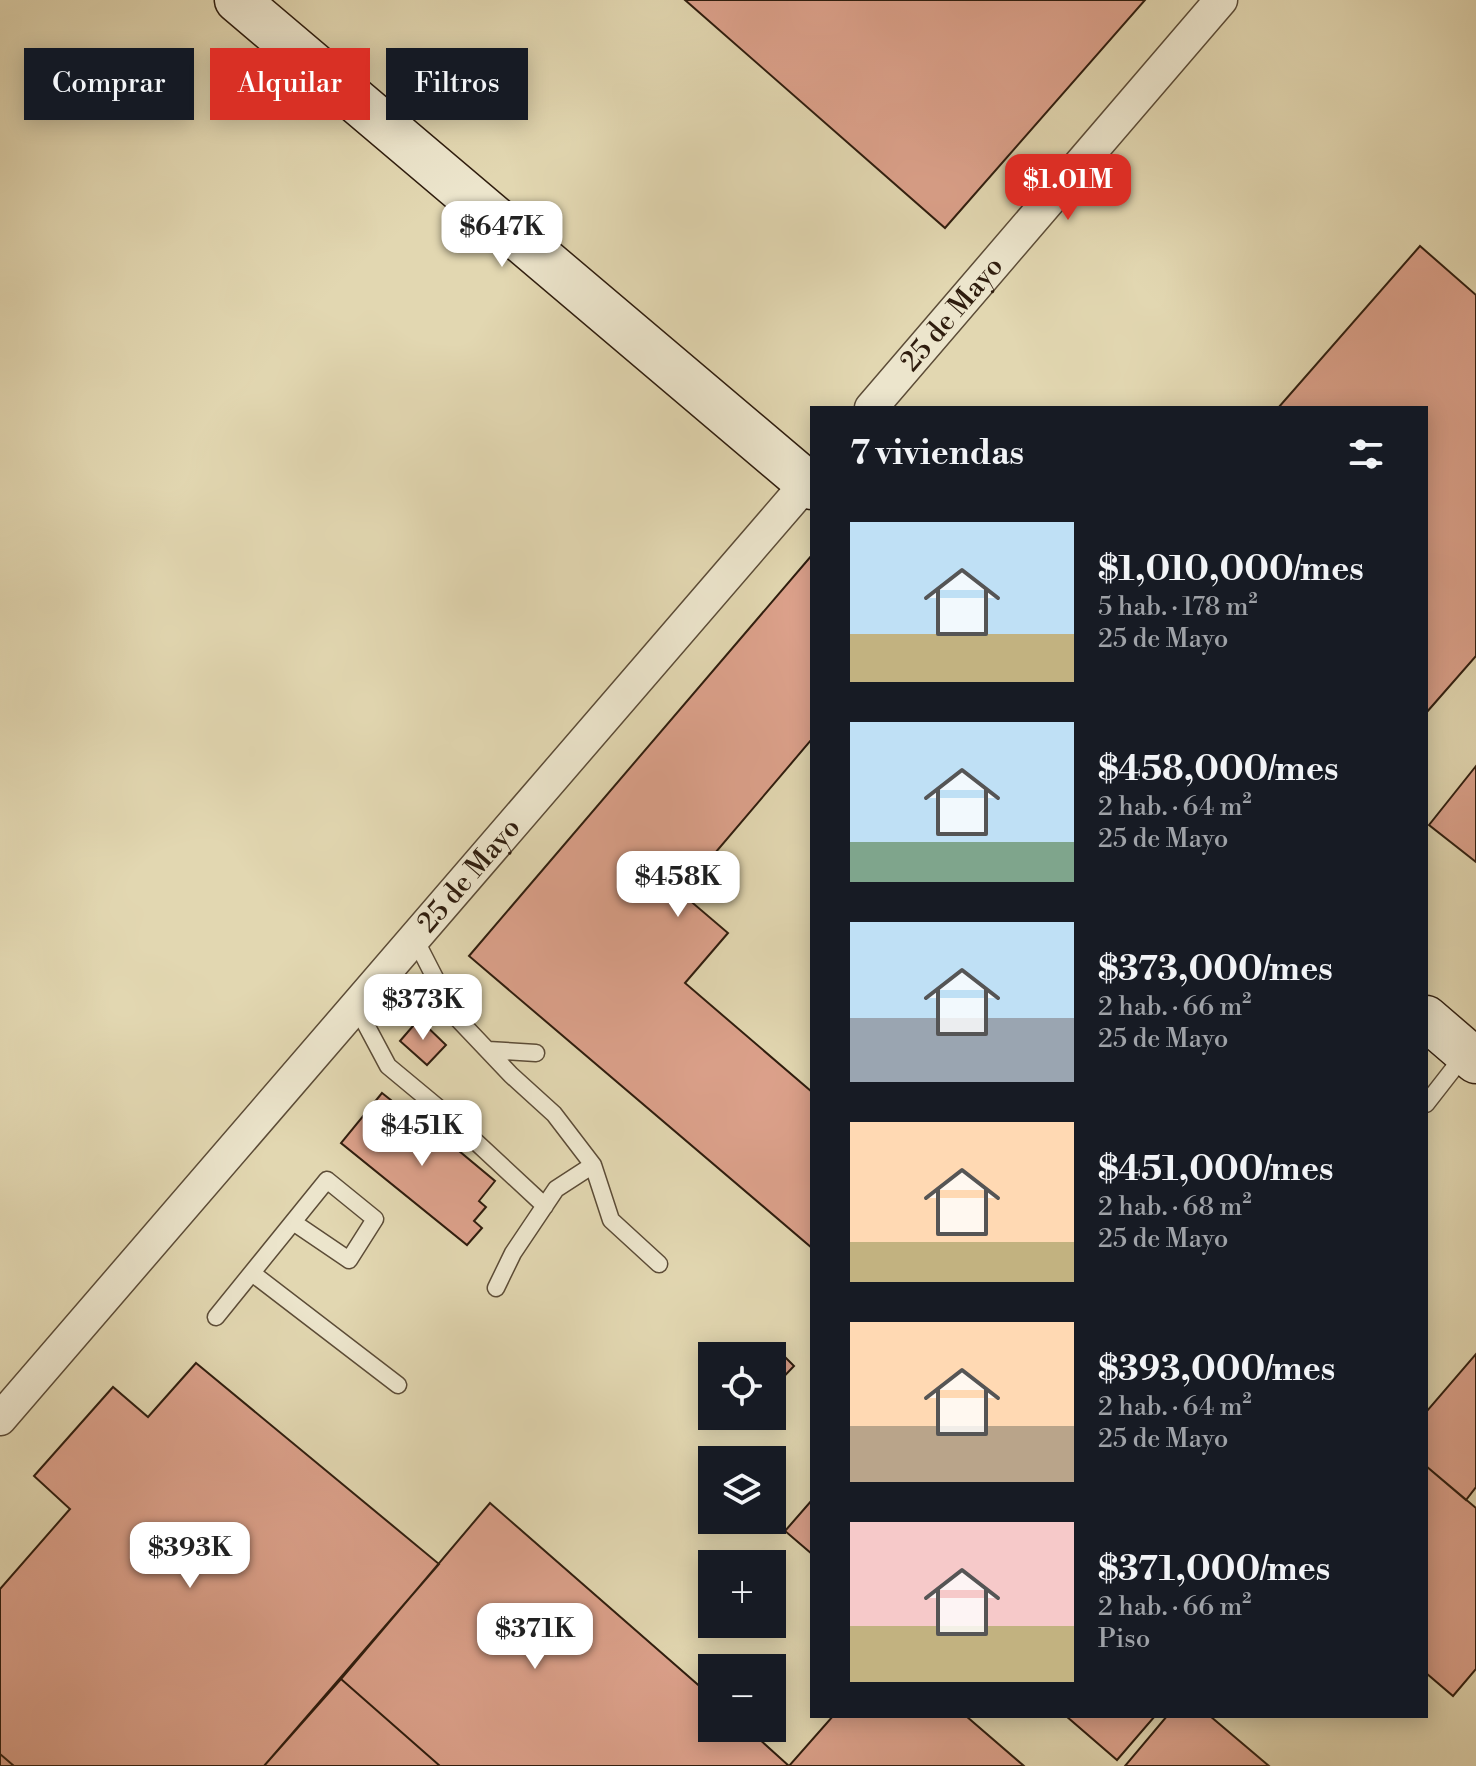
<!DOCTYPE html>
<html lang="es">
<meta charset="utf-8">
<style>
:root{--surface:#171b24;--page:#20242c;--text:#f1f3f6;--muted:#9ea1a6;--accent:#d93025}
body{margin:0;font-family:"Libre Bodoni",serif;background:var(--page);color:var(--text);height:100vh;display:flex;flex-direction:column;font-size:30px;white-space:nowrap}
*{box-sizing:border-box;margin:0}
p{font-size:26px;color:var(--muted)}
.icon{flex:none;width:44px;height:44px;fill:none;stroke:currentColor;stroke-width:2;stroke-linecap:round;stroke-linejoin:round}
.map{position:relative;flex:1;overflow:hidden}
.side{position:absolute;left:810px;top:406px;width:618px;height:1312px;display:flex;flex-direction:column;background:var(--surface);border-radius:0px;box-shadow:0 4px 20px #0003}
.side>*{flex:none}
.hud{position:absolute;left:24px;top:48px;width:666px;height:72px;display:flex;gap:16px}
.tools{position:absolute;left:698px;top:1342px;display:grid;gap:16px}
.tools a{display:grid;place-items:center;width:88px;height:88px;border-radius:0px;background:var(--surface);box-shadow:0 4px 20px #0003;font-size:40px}
.price{position:absolute;translate:-50% -68px;padding:0 18px;border-radius:16px;background:#fff;color:#222;font-size:26px;line-height:52px;filter:drop-shadow(0 2px 4px #0008)}
.price::after{content:'';position:absolute;left:50%;top:48px;width:24px;height:18px;margin-left:-12px;background:inherit;clip-path:polygon(0 0,100% 0,50% 100%)}
.price.active{background:var(--accent);color:#fff}
ul{padding:0;list-style:none}
li{display:flex;align-items:center;gap:24px;height:200px;padding:0 40px}
li span{display:grid;place-items:center;flex:none;width:224px;height:160px;border-radius:0px;color:#555}
li>.icon{margin-inline-start:auto}
span .icon{width:96px;height:96px;fill:#fffc;stroke-width:1}
li b{font-size:34px}
h2{display:flex;justify-content:space-between;align-items:center;height:96px;padding:0 40px;font-size:34px}
.tag{padding:0 28px;border-radius:0px;background:var(--surface);box-shadow:0 4px 20px #0003;font-size:28px;line-height:72px}
.tag.active{background:var(--accent);color:#fff}
.map>svg:first-child{display:block}
.building{fill:#dca18b;stroke:#2f1d0e;stroke-width:2}
.lines{fill:none;stroke-linecap:round;stroke-linejoin:round}
.lane-casing{stroke:#5c4c37;stroke-width:19}
.street-casing{stroke:#5c4c37;stroke-width:35}
.secondary-casing{stroke:#2f1d0e;stroke-width:47}
.lane{stroke:#ece5cc;stroke-width:16}
.street{stroke:#ece5cc;stroke-width:32}
.secondary{stroke:#ece5cc;stroke-width:44}
.labels{text-anchor:middle;dominant-baseline:central;stroke-width:6;stroke-linejoin:round;paint-order:stroke}
.street-label{font-size:28px;fill:#2f1d0e;stroke:#ece5cc}
</style>
<div class="map">
<svg width="1476" height="1766" viewBox="0 0 1476 1766">
<rect width="100%" height="100%" fill="#e2d7b1"/>
<filter id="stains"><feTurbulence type="fractalNoise" baseFrequency=".0025" numOctaves="4"/><feColorMatrix values="0 0 0 0 .2 0 0 0 0 .09 0 0 0 0 .02 0 0 0 .5 -.17"/></filter>
<radialGradient id="worn" r=".72"><stop offset=".6" stop-color="#630" stop-opacity="0"/><stop offset="1" stop-color="#630" stop-opacity=".3"/></radialGradient>
<path class="building" d="M685,0h460l-200,228z
M1420,246l56,49v361l-50,57v-305h-148z
M812,555v184l-131,154 47,40 -43,50 127,109v156l-343,-292z
M1476,766v96l-47,-37z
M419,1019l27,26 -19,20 -27,-24z
M382,1093l34,27 -16,19 11,9 18,-22 66,55 -16,20 7,6 -12,14 8,7 -15,17 -126,-102z
M1476,1354v133l-10,13 -40,-34v-54z
M783,1355l11,11 -22,23v-24z
M196,1363l243,201 -175,202h-250l-14,-12v-165l70,-80 -36,-33 79,-89 35,30z
M1426,1466l50,42v161l-23,27 -27,-23z
M812,1500v54l-27,-23z
M490,1503l222,194v31h35l42,38h-349l-99,-87z
M341,1679l99,87h-176z
M833,1716h133l58,50h-235z
M1066,1716h89l-38,44z
M1167,1716h43l59,50h-144z
M0,1754l14,12h-14z"/>
<g class="lines">
<g class="lane-casing">
<path id="lane" d="M415,939l39,76 57,60 43,39 39,51 18,55 48,44
M356,1006l32,60 59,49 98,91
M488,1050l48,3
M1426,1104l39,-50
M252,1273l146,112
M496,1288l17,-35 43,-64 37,-24
M216,1317l111,-137 48,39 -26,41 -56,-38"/>
</g>
<g class="street-casing">
<g id="street">
<path id="s1" d="M871,408l350,-408"/>
<path id="s2" d="M0,1419l812,-942"/>
</g>
</g>
<g class="secondary-casing">
<path id="secondary" d="M237,0l575,487
M1426,1018l50,43"/>
</g>
<use href="#lane" class="lane"/>
<use href="#street" class="street"/>
<use href="#secondary" class="secondary"/>
</g>
<g class="labels">
<g class="street-label">
<text stroke="none"><textPath href="#s1" startOffset="124">25 de Mayo</textPath></text>
<text stroke="none"><textPath href="#s2" startOffset="718">25 de Mayo</textPath></text>
</g>
</g>
<rect width="100%" height="100%" filter="url(#stains)"/>
<rect width="100%" height="100%" fill="url(#worn)"/>
</svg>
<div class="tools">
<a><svg class="icon" aria-label="locate" viewBox="0 0 24 24"><circle cx="12" cy="12" r="6"/><path d="M12 2v4M12 18v4M2 12h4M18 12h4"/></svg></a>
<a><svg class="icon" aria-label="layers" viewBox="0 0 24 24"><path d="M12 4l9 5-9 5-9-5zM3 14l9 5 9-5"/></svg></a>
<a>+</a>
<a>−</a>
</div>
<b class="price active" style="left:1068px;top:222px">$1.01M</b>
<b class="price" style="left:502px;top:269px">$647K</b>
<b class="price" style="left:678px;top:919px">$458K</b>
<b class="price" style="left:423px;top:1042px">$373K</b>
<b class="price" style="left:422px;top:1168px">$451K</b>
<b class="price" style="left:190px;top:1590px">$393K</b>
<b class="price" style="left:535px;top:1671px">$371K</b>
<div class="hud">
<a class="tag">Comprar</a>
<a class="tag active">Alquilar</a>
<a class="tag">Filtros</a>
</div>
<section class="side">
<h2>7 viviendas<svg class="icon" aria-label="filters" viewBox="0 0 24 24"><path d="M4 7h16M4 17h16"/><circle cx="9" cy="7" r="2"/><circle cx="15" cy="17" r="2"/></svg></h2>
<ul>
<li><span style="background:linear-gradient(#bfe0f5 70%,#c2b280 0)"><svg class="icon" aria-label="home" viewBox="0 0 24 24"><path d="M3 11l9-7 9 7M6 9v11h12V9"/></svg></span><div><b>$1,010,000/mes</b><p>5 hab. · 178 m²</p><p>25 de Mayo</p></div></li>
<li><span style="background:linear-gradient(#bfe0f5 75%,#7fa58c 0)"><svg class="icon" aria-label="home" viewBox="0 0 24 24"><path d="M3 11l9-7 9 7M6 9v11h12V9"/></svg></span><div><b>$458,000/mes</b><p>2 hab. · 64 m²</p><p>25 de Mayo</p></div></li>
<li><span style="background:linear-gradient(#bfe0f5 60%,#9aa5b1 0)"><svg class="icon" aria-label="home" viewBox="0 0 24 24"><path d="M3 11l9-7 9 7M6 9v11h12V9"/></svg></span><div><b>$373,000/mes</b><p>2 hab. · 66 m²</p><p>25 de Mayo</p></div></li>
<li><span style="background:linear-gradient(#ffd9b3 75%,#c2b280 0)"><svg class="icon" aria-label="home" viewBox="0 0 24 24"><path d="M3 11l9-7 9 7M6 9v11h12V9"/></svg></span><div><b>$451,000/mes</b><p>2 hab. · 68 m²</p><p>25 de Mayo</p></div></li>
<li><span style="background:linear-gradient(#ffd9b3 65%,#b9a48a 0)"><svg class="icon" aria-label="home" viewBox="0 0 24 24"><path d="M3 11l9-7 9 7M6 9v11h12V9"/></svg></span><div><b>$393,000/mes</b><p>2 hab. · 64 m²</p><p>25 de Mayo</p></div></li>
<li><span style="background:linear-gradient(#f6c9c9 65%,#c2b280 0)"><svg class="icon" aria-label="home" viewBox="0 0 24 24"><path d="M3 11l9-7 9 7M6 9v11h12V9"/></svg></span><div><b>$371,000/mes</b><p>2 hab. · 66 m²</p><p>Piso</p></div></li>
</ul>
</section>
</div>
